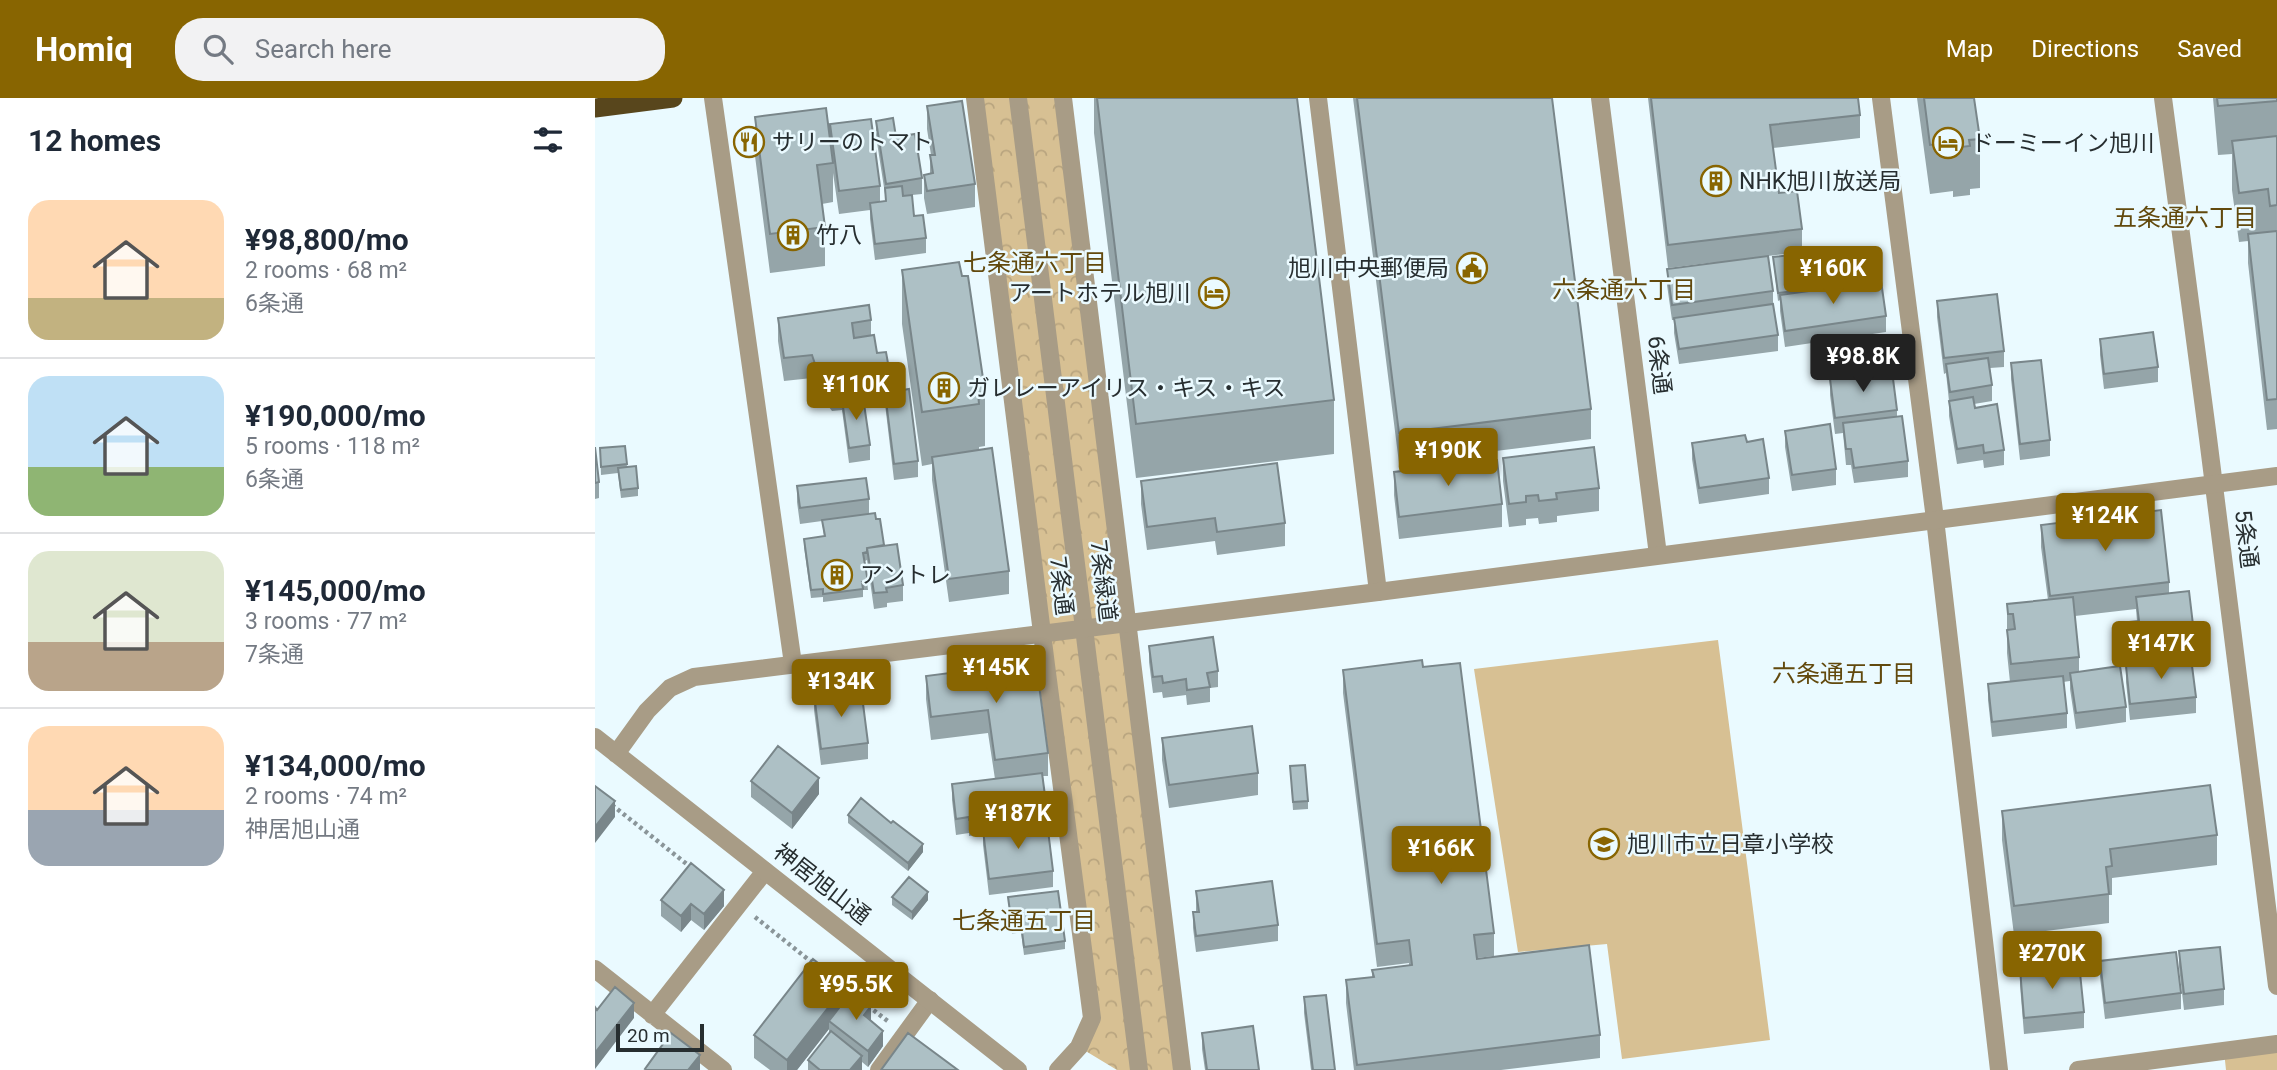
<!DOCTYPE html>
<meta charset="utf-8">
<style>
:root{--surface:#fff;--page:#f2f2f3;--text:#1f2937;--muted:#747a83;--line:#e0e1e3;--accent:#886501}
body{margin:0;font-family:Roboto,"Noto Sans JP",sans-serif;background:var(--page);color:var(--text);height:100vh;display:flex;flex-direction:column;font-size:26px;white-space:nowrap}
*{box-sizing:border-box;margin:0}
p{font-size:23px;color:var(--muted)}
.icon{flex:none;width:38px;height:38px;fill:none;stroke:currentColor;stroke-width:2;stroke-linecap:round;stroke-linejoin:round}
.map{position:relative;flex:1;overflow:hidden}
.side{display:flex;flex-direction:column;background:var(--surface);width:595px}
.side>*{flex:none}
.scale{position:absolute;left:21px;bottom:18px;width:88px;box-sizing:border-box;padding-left:7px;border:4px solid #272e30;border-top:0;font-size:19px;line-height:24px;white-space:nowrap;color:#272e30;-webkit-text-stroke:5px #eafaff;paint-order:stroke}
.price{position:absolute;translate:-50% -60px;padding:0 16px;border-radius:7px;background:var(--accent);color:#fff;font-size:23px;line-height:46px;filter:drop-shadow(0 2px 4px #0008)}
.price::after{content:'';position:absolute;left:50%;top:42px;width:21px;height:16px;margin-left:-10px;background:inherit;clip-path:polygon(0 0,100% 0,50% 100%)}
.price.active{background:#222;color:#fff}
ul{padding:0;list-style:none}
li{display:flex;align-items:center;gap:21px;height:175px;padding:0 28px}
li+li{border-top:2px solid var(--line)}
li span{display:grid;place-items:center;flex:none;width:196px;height:140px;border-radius:21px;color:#555}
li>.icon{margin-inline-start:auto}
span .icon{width:84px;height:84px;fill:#fffc;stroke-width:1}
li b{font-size:30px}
h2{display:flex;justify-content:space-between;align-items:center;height:84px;padding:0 28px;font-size:30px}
header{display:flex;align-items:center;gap:42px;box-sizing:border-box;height:98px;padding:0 35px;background:var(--accent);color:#fff}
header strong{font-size:33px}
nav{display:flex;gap:38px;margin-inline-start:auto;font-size:24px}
.search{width:490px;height:63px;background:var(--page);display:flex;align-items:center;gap:18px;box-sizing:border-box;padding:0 24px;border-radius:28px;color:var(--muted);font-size:26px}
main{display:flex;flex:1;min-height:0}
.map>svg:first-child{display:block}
.grass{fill:#d7c093}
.park{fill:url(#park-crowns)}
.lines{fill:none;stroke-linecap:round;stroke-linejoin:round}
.path{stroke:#8a9599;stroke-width:4.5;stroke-dasharray:3.5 3.5;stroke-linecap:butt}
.pedestrian{stroke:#a89c86;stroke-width:18}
.minor{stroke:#a89c86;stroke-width:18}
.tertiary{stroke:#a89c86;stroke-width:18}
.trunk{stroke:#58461c;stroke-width:19}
.wall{fill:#95a5a9}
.shaded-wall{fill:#79868a}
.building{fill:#adc0c5;stroke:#79868a;stroke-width:2}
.labels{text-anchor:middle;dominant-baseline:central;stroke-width:5;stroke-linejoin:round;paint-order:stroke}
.poi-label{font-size:23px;fill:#272e30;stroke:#eafaff;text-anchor:start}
.street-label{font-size:23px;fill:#272e30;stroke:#eafaff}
.neighbourhood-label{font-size:24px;fill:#62490d;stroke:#eafaff}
</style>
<header>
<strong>Homiq</strong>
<div class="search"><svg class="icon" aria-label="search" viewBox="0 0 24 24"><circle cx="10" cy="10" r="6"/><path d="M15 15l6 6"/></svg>Search here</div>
<nav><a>Map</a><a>Directions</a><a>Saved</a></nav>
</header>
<main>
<section class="side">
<h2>12 homes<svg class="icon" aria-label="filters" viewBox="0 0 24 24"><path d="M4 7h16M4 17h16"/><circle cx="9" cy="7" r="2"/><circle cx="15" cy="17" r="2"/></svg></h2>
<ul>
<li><span style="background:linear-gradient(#ffd9b3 70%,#c2b280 0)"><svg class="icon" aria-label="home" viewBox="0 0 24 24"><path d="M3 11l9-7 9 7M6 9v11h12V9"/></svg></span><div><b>¥98,800/mo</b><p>2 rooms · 68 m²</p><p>6条通</p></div></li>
<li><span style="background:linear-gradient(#bfe0f5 65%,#8fb573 0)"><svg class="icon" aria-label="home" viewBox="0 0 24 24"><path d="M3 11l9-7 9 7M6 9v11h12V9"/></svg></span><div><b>¥190,000/mo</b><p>5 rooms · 118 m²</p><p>6条通</p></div></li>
<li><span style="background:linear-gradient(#dfe7d0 65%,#b9a48a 0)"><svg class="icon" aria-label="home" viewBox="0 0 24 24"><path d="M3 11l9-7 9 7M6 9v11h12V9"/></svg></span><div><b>¥145,000/mo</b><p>3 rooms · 77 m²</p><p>7条通</p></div></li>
<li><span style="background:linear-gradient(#ffd9b3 60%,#9aa5b1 0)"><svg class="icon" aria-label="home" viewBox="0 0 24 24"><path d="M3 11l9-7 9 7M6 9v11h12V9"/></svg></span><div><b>¥134,000/mo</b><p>2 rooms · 74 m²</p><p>神居旭山通</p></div></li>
</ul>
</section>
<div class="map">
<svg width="1682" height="972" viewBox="0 0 1682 972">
<defs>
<pattern id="park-crowns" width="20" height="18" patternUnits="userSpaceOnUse" patternTransform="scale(1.75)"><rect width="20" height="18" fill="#d7c093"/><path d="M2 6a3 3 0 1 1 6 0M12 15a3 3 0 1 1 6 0" fill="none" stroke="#b9a57f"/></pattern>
</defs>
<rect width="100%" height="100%" fill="#eafaff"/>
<path class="grass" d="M1123,542l52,400 -148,19 -15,-115 -89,8 -44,-283z
M1682,946v26h-51l-2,-19z"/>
<path class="park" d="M376,0h92l119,972h-65l-38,-23 13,-29z"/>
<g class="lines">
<path class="path" d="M17,707l81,64
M160,819l59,47
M273,908l21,16"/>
<path class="pedestrian" d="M423,0l121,972"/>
<path class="minor" d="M118,0l80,566
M380,0l71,567 46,353 -13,29 -21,23
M468,0l119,972
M723,0l60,494
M1005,0l58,457
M1286,0l54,421 64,551
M1568,0l45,340 69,548
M0,871l128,101
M57,917l113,-144
M284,972l51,-70
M1483,972l199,-26"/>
<path class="tertiary" d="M0,639l423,333
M21,656l31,-43 23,-23 24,-11 684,-85 899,-116"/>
<path class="trunk" d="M0,10l78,-10"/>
</g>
<path class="wall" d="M499,0h203l37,302v54l-198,24 -42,-345z
M758,0h199l39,311v30l-192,24z
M1053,0h210l2,17v23l-87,10 6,45 23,36v23l-34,4 5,35v13l5,31v16l-99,13 -5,-31v-13h-2l-5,-35v-16l49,-7 -48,6z
M1322,0h57l6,41v49l-10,1v6l-17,2v-6l-23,3z
M1618,0h64v331l-10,1 -19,-167v-22l-9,1 -7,-52v-36l-14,1z
M332,8l48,78v23l-48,7 -3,-16v-23l6,-1v-19h1l-4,-26z
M160,19l75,20v-13l50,62v16l5,-1v-7l-9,-58v-15l20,16 26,41v16l-10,1 2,21 12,22v15l-51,7 -5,-41v-9l-31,4 -6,-41v29l-11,2 3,23v39l-55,7 -15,-117z
M1204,156l5,38 82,24v16l-101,15 -5,-36v-11l-2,1 -5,-44z
M307,172l60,6 23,116v54l-6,1v3l30,121v23l-60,8 -17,-122v-16l-10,2 -20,-142z
M1342,203l67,50v16l-14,1 2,17v16l-18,3 1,4 29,42v15l-20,3 -1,-8 -26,4 -8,-48v-15l-3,-28 -2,1 -7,-57z
M183,220l93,2v16l6,17 14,27v12l27,69v16l-24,3 -9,-76 -21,3 6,38v15l-21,3 -7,-53 -10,1 -16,-21 -4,-12 -28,3 -6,-40z
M1505,241l58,28v15l-54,7 -4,-34z
M1416,265l39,77v16l-30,4 -9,-81z
M1235,281l67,31v6l11,45v16l-54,6 -3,-18h-5l-3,-32 -8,1 -5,-39z
M1190,333l51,38v16l-44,6 -7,-44z
M1152,344l22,36v16l-70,10 -7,-45v-16z
M30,348l2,21 11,21v8l-17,2 -3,-25 -17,2 -1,-27z
M0,349l4,35v16l-4,1z
M908,360l96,30v23l-42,5v6l-18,2 -1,-6 -12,1v6l-17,2 -6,-46z
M799,374l108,32v23l-103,12 -5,-44z
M546,383l144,42v23l-68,9 -2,-14 -68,9 -6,-46z
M202,388l72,13v15l7,5h4l4,27 19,39v16l-16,2v4l-13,2 -7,-49 -2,1 3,29h-5v7l-40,5v-5l-12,1 -7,-51v-8l20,-3 -2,-15 -22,3 -3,-22z
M1446,427l128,57v11l27,57v16h-4l4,31v16l-66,7 -4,-38v-16l7,-1 -3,-28v-15l7,-1 -1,-12 -61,7 4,41v15l47,35v15l-50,7 -6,-40v-8l-7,1 4,31v15l-75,9 -4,-37v-16l22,-2 -3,-29v-49l41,-4 -7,-53z
M554,548l69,25v16l-8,1v14l-23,3 -1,-10 -23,3 -1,-6 -9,1 -4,-31z
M441,564l12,91v23h-5l10,95v16l-64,8 -6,-50v-11l-14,2v-3l-13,2 -4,-35v-16l43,-5 -7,-46 -57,7 -5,-41v-23z
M828,569l71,266v23l-17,2 123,77v23l-99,12h-147l-8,-67v-23l26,-3v-7l37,-5v-2l-32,4 -34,-274v-23z
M219,596l54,49v16l-47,6 -7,-55z
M567,640l96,35v22l-89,13 -7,-48z
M695,668l18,35v8l-15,1z
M156,683l68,13 -27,35 -41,-32z
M1407,713l215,24v30l-105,13v17h-3v28l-95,12 -12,-95z
M253,717l75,37 -15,19 -60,-48z
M601,793l82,34v16l-82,11 -3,-24v-16h3z
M297,799l36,3 -16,20 -20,-15z
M413,799l57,44v8l-41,6 -3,-23 -9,2z
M66,802l63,6 -20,24 -13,-10 -10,12 -20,-16z
M1584,853l45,38v16l-40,5 -5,-43z
M1505,863l81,32v16l-76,10 -5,-42z
M1425,871l64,43v16l-60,6 -4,-49z
M709,899l31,73h-24l-7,-57z
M251,902l25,21 12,25 -15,21 -6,-5v8h-54v-10l21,-26v-5l-32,41h-27l-16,-12v-23z
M607,935l57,37h-54l-3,-21z"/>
<path class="shaded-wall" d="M224,680v16l-27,35v-16z
M20,703v16l-20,26v-16z
M328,746v8l-15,19v-8z
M129,792v16l-20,24v-16z
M333,794v8l-16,20v-8z
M96,806v16l-10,12v-16z
M251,887v23l-17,13v8l-32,41h-10v-10z
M39,905v15l-39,51v-16z
M276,908v16l-7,-7z
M288,933v15l-15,21v-16z
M105,957v15h-12z
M267,958v14h-12z"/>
<path class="building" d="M502,0h200l37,302 -198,24z
M762,0h195l39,311 -192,24z
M1056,0h207l2,17 -90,10 9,68 18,-2 5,38 -134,16z
M1329,0h50l6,41 -11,1 1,6 -17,2v-6l-23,3z
M1622,0h60v3l-59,5z
M367,3l13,83 -48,7 -3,-16 9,-2 -3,-18h5l-8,-49z
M231,10l7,55 -16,2 8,62 -55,7 -15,-117z
M298,20l3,19 19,-3 7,44 -36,6 -10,-63z
M276,21l9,67 -41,5 -9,-67z
M1682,38v69l-7,1 -2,-17 -29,4 -7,-52z
M307,88l1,10 9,-1 2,21 9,-1 3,23 -51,6 -5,-41 16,-2 -1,-13z
M1682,133v168l-10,1 -19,-166z
M1204,156l5,36 -26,3 -5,-36z
M1173,158l5,35 -101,14 -5,-36z
M364,164l3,14h6l17,116 -7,1 1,11 -57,8 -20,-142z
M1286,183l5,35 -101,15 -5,-36z
M1402,196l7,57 -60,7 -7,-57z
M1178,206l5,31 -99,14 -5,-31z
M274,207l2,15 -19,3 2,15 20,-3 3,18 9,-1 5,28 -59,8 -16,-21 -4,-12 -28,3 -6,-40z
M1558,234l5,35 -54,7 -4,-35z
M1393,260l4,27 -42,7 -4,-28z
M1446,262l9,80 -30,4 -9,-81z
M1297,273l5,39 -62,8 -5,-39z
M314,291l9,72 -24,3 -9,-71z
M268,299l7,48 -21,3 -7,-48z
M1378,299l2,11 22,-4 7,46 -20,3 -1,-8 -26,4 -8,-48z
M1307,318l6,45 -54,7 -3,-19h-5l-3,-26z
M1235,326l6,45 -44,6 -7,-44z
M1150,337l2,7 16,-3 6,39 -70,10 -7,-45z
M30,348l2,18 -26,3 -1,-19z
M0,349l4,35 -4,1z
M999,349l5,41 -43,5 1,6 -18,2 -1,-6 -12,1v6l-17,2 -6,-46z
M397,350l17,123 -60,8 -17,-122z
M902,362l5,44 -103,13 -5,-45z
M682,365l8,60 -68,9 -2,-14 -68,9 -6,-46z
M41,368l2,22 -17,2 -3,-22z
M271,380l3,21 -69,9 -3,-22z
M1566,412l8,72 -119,14 -9,-71z
M280,415l1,6h4l4,26 -17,3v4l-4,1 5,29h-6l1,7 -40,5v-5l-12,1 -7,-51 21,-3 -3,-16z
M302,446l6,41 -17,3 1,4 -13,1 -7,-45z
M1594,493l7,59 -62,7 -4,-35 9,-1 -3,-24z
M1478,499l6,60 -68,7 -4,-34 8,-1 -2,-15h-5l-1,-10z
M618,539l5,34 -11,2 3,14 -23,3 -1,-11 -23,4 -1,-7 -9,1 -4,-31z
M1596,560l5,39 -66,7 -4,-38z
M827,562l1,7 37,-4 34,270 -20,2 3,24 112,-14 11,90 -243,30 -11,-85 28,-3 -2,-7 40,-5 -3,-25 -32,4 -34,-274z
M441,564l12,91 -53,7 -7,-50 -57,7 -5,-41z
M1525,568l6,41 -50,6 -6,-40z
M1468,578l4,37 -75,9 -4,-38z
M266,590l7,55 -47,6 -7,-55z
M657,628l6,47 -89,12 -7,-47z
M183,648l41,32 -27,35 -41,-32z
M710,667l3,36 -15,1 -3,-36z
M447,675l6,45 -32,3 -1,-6 -46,5v-3l-13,2 -4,-35z
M1615,687l7,50 -107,14 2,17 -6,1 3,27 -95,12 -12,-95z
M0,688l20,15 -20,26z
M266,700l30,25 2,-2 30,23 -15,19 -60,-48z
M452,724l6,49 -64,8 -6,-49z
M96,765l33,27 -20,24 -13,-10 -10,12 -20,-16z
M314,779l19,15 -16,20 -20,-15z
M677,783l6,44 -82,11 -3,-24h6l-3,-21z
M463,793l7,50 -41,6 -3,-23 -9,2 -4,-29z
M1625,849l4,42 -40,5 -5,-43z
M1581,854l5,41 -76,10 -5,-42z
M218,861l33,26 -59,75 -33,-25z
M1484,865l5,49 -60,6 -4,-49z
M20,889l19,16 -39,50v-46l2,3z
M257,893l19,15 -7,9 19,16 -15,20 -39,-30z
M731,897l9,75h-22l-9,-73z
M658,928l6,44h-52l-5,-37z
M236,933l31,25 -12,14h-30l-12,-10z
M76,935l29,22 -12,15h-41l-2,-1z
M313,935l50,37h-77z"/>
<defs>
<g id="restaurant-ring" transform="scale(1.575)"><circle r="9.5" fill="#eafaff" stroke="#886501" stroke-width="1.5"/><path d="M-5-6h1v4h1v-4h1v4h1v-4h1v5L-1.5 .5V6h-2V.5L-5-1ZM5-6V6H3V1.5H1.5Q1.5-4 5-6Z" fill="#886501"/></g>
<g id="hotel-ring" transform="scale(1.575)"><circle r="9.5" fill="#eafaff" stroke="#886501" stroke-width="1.5"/><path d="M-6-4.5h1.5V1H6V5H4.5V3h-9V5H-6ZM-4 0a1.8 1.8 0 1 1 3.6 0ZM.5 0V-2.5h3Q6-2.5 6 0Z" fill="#886501"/></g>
<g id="building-ring" transform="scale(1.575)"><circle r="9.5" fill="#eafaff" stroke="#886501" stroke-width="1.5"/><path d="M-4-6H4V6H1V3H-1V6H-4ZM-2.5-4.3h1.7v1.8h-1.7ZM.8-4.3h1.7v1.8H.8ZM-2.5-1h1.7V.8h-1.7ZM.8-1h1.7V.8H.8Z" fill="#886501"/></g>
<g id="civic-ring" transform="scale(1.575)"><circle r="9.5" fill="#eafaff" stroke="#886501" stroke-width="1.5"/><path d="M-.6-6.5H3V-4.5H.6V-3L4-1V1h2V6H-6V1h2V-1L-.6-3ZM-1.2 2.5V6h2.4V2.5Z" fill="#886501"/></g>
<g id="school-ring" transform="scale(1.575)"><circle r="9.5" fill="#eafaff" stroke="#886501" stroke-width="1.5"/><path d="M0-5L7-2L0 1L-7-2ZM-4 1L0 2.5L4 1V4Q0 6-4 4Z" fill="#886501"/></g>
</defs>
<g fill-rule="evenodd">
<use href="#restaurant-ring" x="154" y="44"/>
<use href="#hotel-ring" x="1353" y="45"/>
<use href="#building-ring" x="1121" y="83"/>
<use href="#building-ring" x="198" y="137"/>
<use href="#civic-ring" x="877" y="170"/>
<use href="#hotel-ring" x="619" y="195"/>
<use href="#building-ring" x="349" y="290"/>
<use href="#building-ring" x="242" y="477"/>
<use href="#school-ring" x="1009" y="746"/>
</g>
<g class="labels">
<g class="poi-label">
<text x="177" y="44">サリーのトマト</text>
<text x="1376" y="45">ドーミーイン旭川</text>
<text x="1144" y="83">NHK旭川放送局</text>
<text x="221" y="137">竹八</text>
<text x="854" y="170" text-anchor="end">旭川中央郵便局</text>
<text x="596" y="195" text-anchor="end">アートホテル旭川</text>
<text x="372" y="290">ガレレーアイリス・キス・キス</text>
<text x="265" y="477">アントレ</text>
<text x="1032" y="746">旭川市立日章小学校</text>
</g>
<g class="street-label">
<text transform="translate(1064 267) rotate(83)">6条通</text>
<text transform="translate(1651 441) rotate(83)">5条通</text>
<text transform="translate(508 483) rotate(83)">7条緑道</text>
<text transform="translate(466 488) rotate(83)">7条通</text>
<text transform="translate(227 786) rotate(38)">神居旭山通</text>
</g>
<g class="neighbourhood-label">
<text x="1590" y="120">五条通六丁目</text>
<text x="440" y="165">七条通六丁目</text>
<text x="1029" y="192">六条通六丁目</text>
<text x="1249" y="576">六条通五丁目</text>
<text x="429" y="823">七条通五丁目</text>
</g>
</g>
</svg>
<div class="scale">20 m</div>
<b class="price" style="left:1238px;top:208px">¥160K</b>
<b class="price active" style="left:1268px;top:296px">¥98.8K</b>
<b class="price" style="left:261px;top:324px">¥110K</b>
<b class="price" style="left:853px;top:390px">¥190K</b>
<b class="price" style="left:1510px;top:455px">¥124K</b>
<b class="price" style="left:1566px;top:583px">¥147K</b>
<b class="price" style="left:401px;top:607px">¥145K</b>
<b class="price" style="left:246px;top:621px">¥134K</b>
<b class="price" style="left:423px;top:753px">¥187K</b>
<b class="price" style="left:846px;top:788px">¥166K</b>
<b class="price" style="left:1457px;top:893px">¥270K</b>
<b class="price" style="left:261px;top:924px">¥95.5K</b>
</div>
</main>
